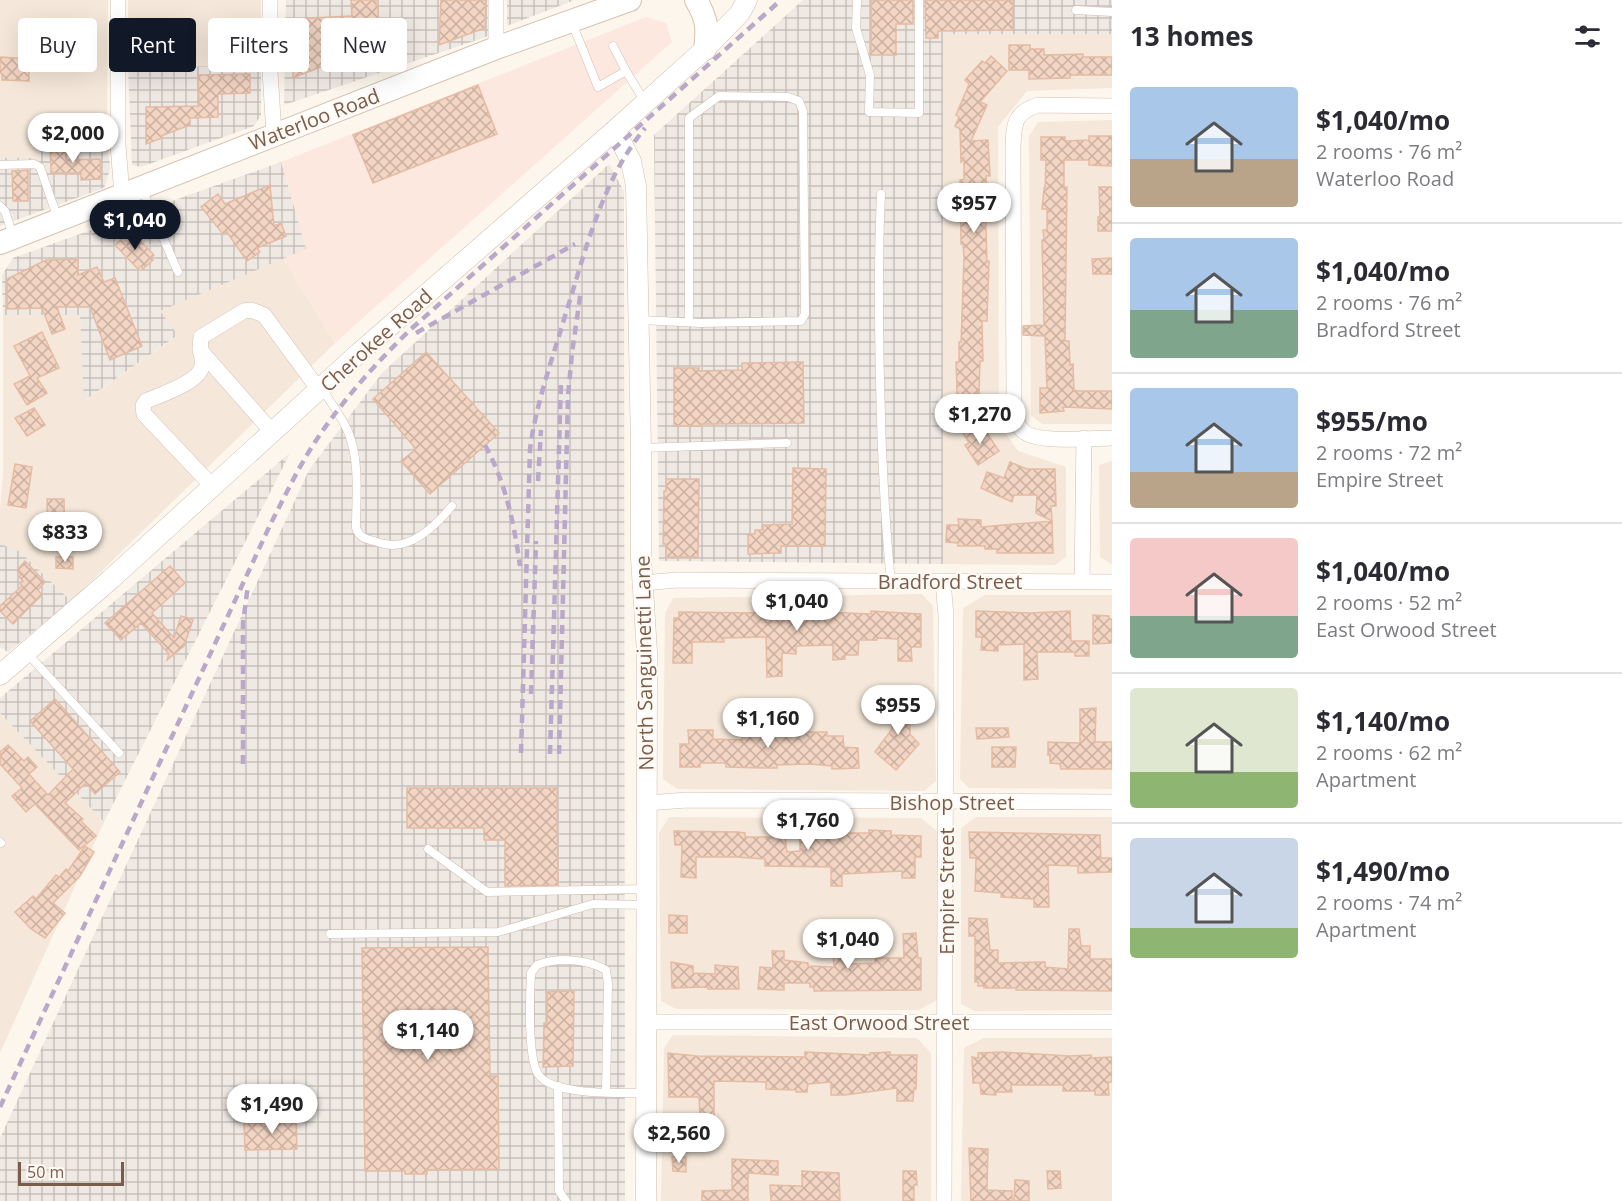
<!DOCTYPE html>
<meta charset="utf-8">
<style>
:root{--surface:#fff;--page:#f7f7f7;--text:#2b2b33;--muted:#7c7c81;--line:#e1e1e2;--accent:#111827}
body{margin:0;font-family:"Open Sans",sans-serif;background:var(--page);color:var(--text);height:100vh;display:flex;flex-direction:column;font-size:22px;white-space:nowrap}
*{box-sizing:border-box;margin:0}
p{font-size:20px;color:var(--muted)}
.icon{flex:none;width:33px;height:33px;fill:none;stroke:currentColor;stroke-width:2;stroke-linecap:round;stroke-linejoin:round}
.map{position:relative;flex:1;overflow:hidden}
.details{display:flex;flex-direction:column;background:var(--surface);width:510px}
.details>*{flex:none}
.guide{position:absolute;left:18px;top:18px;width:570px;height:54px;display:flex;gap:12px}
.scale{position:absolute;left:18px;bottom:15px;width:106px;box-sizing:border-box;padding-left:6px;border:3px solid #7a5c4d;border-top:0;font-size:16px;line-height:21px;white-space:nowrap;color:#7a5c4d;-webkit-text-stroke:4px #fffaf3;paint-order:stroke}
.price{position:absolute;translate:-50% -51px;padding:0 14px;border-radius:21px;background:#fff;color:#222;font-size:20px;line-height:39px;filter:drop-shadow(0 2px 3px #0008)}
.price::after{content:'';position:absolute;left:50%;top:36px;width:18px;height:14px;margin-left:-9px;background:inherit;clip-path:polygon(0 0,100% 0,50% 100%)}
.price.on{background:var(--accent);color:#fff}
ul{padding:0;list-style:none}
li{display:flex;align-items:center;gap:18px;height:150px;padding:0 18px}
li+li{border-top:2px solid var(--line)}
li span{display:grid;place-items:center;flex:none;width:168px;height:120px;border-radius:6px;color:#555}
li>.icon{margin-inline-start:auto}
span .icon{width:72px;height:72px;fill:#fffc;stroke-width:1}
li b{font-size:26px}
h2{display:flex;justify-content:space-between;align-items:center;height:72px;padding:0 18px;font-size:26px}
.chip{padding:0 21px;border-radius:6px;background:var(--surface);box-shadow:0 6px 24px #0002;font-size:21px;line-height:54px}
.chip.on{background:var(--accent);color:#fff}
main{display:flex;flex:1;min-height:0}
.map>svg:first-child{display:block}
.residential{fill:#f5e8da}
.commercial{fill:#fde8e0}
.industrial{fill:url(#industrial-grid)}
.building{fill:url(#building-cross-hatch);stroke:#e6bba3;stroke-width:1.5}
.lines{fill:none;stroke-linecap:round;stroke-linejoin:round}
.service-casing{stroke:#d1beb0;stroke-width:9}
.minor-casing{stroke:#d1beb0;stroke-width:16}
.tertiary-casing{stroke:#d1beb0;stroke-width:21}
.secondary-casing{stroke:#d6c0b0;stroke-width:24}
.service{stroke:#fff;stroke-width:8}
.minor{stroke:#fff;stroke-width:15}
.tertiary{stroke:#fff;stroke-width:20}
.secondary{stroke:#fff;stroke-width:22}
.rail{stroke:#b9a8c9;stroke-width:4.5;stroke-dasharray:9 6;stroke-linecap:butt}
.labels{text-anchor:middle;dominant-baseline:central;stroke-width:4.5;stroke-linejoin:round;paint-order:stroke}
.street-label{font-size:20px;fill:#7a5c4d;stroke:#fffaf3}
</style>
<main>
<div class="map">
<svg width="1112" height="1201" viewBox="0 0 1112 1201">
<defs>
<pattern id="industrial-grid" width="8" height="8" patternUnits="userSpaceOnUse" patternTransform="scale(1.5)"><rect width="8" height="8" fill="#efe9e4"/><path d="M0 4h8M4 0v8" fill="none" stroke="#c7c0bb"/></pattern>
<pattern id="building-cross-hatch" width="8" height="8" patternUnits="userSpaceOnUse" patternTransform="scale(1.5)"><rect width="8" height="8" fill="#f3d5c3"/><path d="M0 0l8 8M0 8l8-8" fill="none" stroke="#cab0a1"/></pattern>
</defs>
<rect width="100%" height="100%" fill="#fdf6ec"/>
<path class="residential" d="M0,0h108l-1,121 -68,5 2,32h-41z
M128,0h133v66l-133,1z
M943,33l169,1v54l-85,3 -29,36 1,296 19,28 48,16v90l-11,8 -112,-1z
M1112,120v304h-70l-11,-9 -2,-279 9,-14z
M283,258l52,85 -264,258 -52,-50 -19,-7v-36l3,-33v-160l77,-1 5,87 92,-65 -18,-25z
M1112,461v103h-1l-11,-7 -1,-92z
M922,594l11,12 3,175 -12,10 -247,-2 -14,-10 2,-166 8,-15z
M985,595h127v194l-143,-1 -9,-9 3,-171z
M0,713l104,109 -104,231z
M669,817l252,1 17,14 1,167 -20,11 -243,-1 -15,-8 -2,-168z
M976,817h136v193l-137,1 -14,-7v-176z
M673,1035l244,3 14,15v148h-270l3,-153z
M983,1038h129v163h-151l3,-153z"/>
<path class="commercial" d="M646,17l20,6 6,19 -337,301 -52,-85 22,-9 -24,-87z"/>
<path class="industrial" d="M286,0h202l1,36 -205,69z
M507,0h68l-68,26z
M803,0h309v34h-169v530l-284,-3 -5,-426z
M261,66v49l-7,11 -113,41 -9,-2 -4,-98z
M107,121l3,49 -6,18 -104,38v-68h41l-2,-32z
M281,162l25,87 -146,62 18,24 -94,66 -4,-86h-77l-1,-40 11,-17z
M609,164l15,27 1,1010h-625v-63l309,-668 73,-97z
M290,453l-186,369 -104,-109v-15z
M0,544l19,7 52,50 -63,51 -8,-5z"/>
<path class="building" d="M351,0h25v6l2,-1 1,46 -47,1 -1,11 -38,15v-59l59,-3z
M441,0h45l-1,28 -46,17z
M871,0h42v24h-17v31h-25z
M925,0h88v30l-75,1v7h-12z
M1009,45h21v4h14v6l39,-1v3h29v18h-42v3l-41,1v-9h-20z
M991,56l16,15 -27,31 7,3 -16,36 17,-1 2,36h-4l1,18h-2l2,67h2l-2,60h-5l1,40h-3l-1,33 -3,-1 1,26h-19l-2,-57h3v-20h2l3,-85 -1,-13h-2l-1,-64 4,-1v-22l-3,6 -1,-34 -5,-3 4,-9 -3,-2 13,-31 -4,-4 17,-19 3,2z
M0,57l29,2v22l-27,-1v-6l-2,-1z
M250,74v19l-32,1v23l-28,1v7l-29,11 1,2 -16,6v-37l53,-1 -1,-31z
M478,85l19,49 -124,49 -20,-48z
M1089,136h23v30l-23,-1v-5h-25v27h3l-2,154h4l1,24 3,-1 1,26 3,1h35v18l-49,-2 1,4 -24,2v-25h7l-2,-52 -22,-1v-9l21,-1 -2,-85h2l-1,-10h4v-21h-5l2,-21h1l1,-28h-5v-23h24v4l24,-1z
M50,144h16v16l34,-1 1,20 -20,1v-7h-30z
M28,170v31h-15l-1,-30z
M270,185l4,41 7,-3 5,13 -29,12 3,4 -13,9 -21,-30 -3,3 -22,-27 17,-13 7,10z
M1099,187h13v44h-14v-14h2z
M131,231l23,24 -3,3 2,2 -10,9 -2,-3 -3,3 -23,-24z
M1112,258v16h-19l-1,-15z
M78,259v16l19,-8 7,15 11,-4 27,68 -32,14 -20,-53h-33l8,22 -13,5 -10,-26 -35,1v-30l39,-19z
M42,332l17,36 -22,10 10,15 -20,12 -13,-21 16,-8 -16,-30z
M426,352l73,81 -69,61 -29,-33 15,-12 -43,-50z
M803,362l1,61 -103,1v2h-27v-58h25v3l43,-1v-7z
M34,408l11,17 -18,11 -12,-18z
M978,425l6,10 3,-2 12,18 -21,14 -13,-20 4,-2 -6,-10z
M1010,462l17,7h28l1,37h-5l1,15 -16,-8 1,-18h-23l-2,7 -31,-14 6,-16 17,6z
M15,464l17,3 -6,41 -18,-3z
M793,468l33,1 -1,77h-44v7l-33,1v-20h7v-4h8v-5l29,-1z
M666,479h33l-1,78h-32v-13h-3l1,-53h2z
M47,499h17l1,48 -17,-1z
M958,519l23,1v7l71,-6 1,32h-56v-4h-12v-3h-27v-3l-12,-1 1,-17h12z
M56,557h17v12l-17,-1z
M25,561l20,21 -7,8 4,5 -29,29 -13,-13v-5l22,-20 -2,-2 3,-3 -4,-4 2,-2 -4,-5z
M170,566l15,17 -33,30 22,25 7,-22 12,4 -9,26 -17,14 2,-6 -28,-31 -20,17 -16,-17z
M800,611l71,3v-3l50,3v33h-10l1,14h-14v-22l-21,-1v2h-18l-1,15h-13v4l-12,1v-15l-37,1v8l-14,-1v23l-15,1 -1,-40 -43,1 1,4h-32v21h-19l1,-45h5v-6l82,1v2l39,-1z
M976,611l54,2 40,-2 1,30h18v15h-14v-4h-38l1,27 -14,1v-36l-26,1v6l-17,-1 1,-13h-6z
M1093,615l16,1v3h3v24l-19,1z
M892,698l18,1v35l9,10 -23,26 -21,-18 17,-23z
M55,699l65,73 -25,22 -9,-11 -21,20 18,16 -2,2 15,15 -17,14 -44,-46 -9,8 -14,-16 10,-8 -22,-24v-12l8,-7 16,16 4,-4 9,10 -8,7 19,21 25,-26 -43,-48z
M1096,708l-1,34h17v27h-51l-1,-5 -10,-1v-9l-2,1v-13l32,1v-34z
M762,717l1,15h64v4h16l1,11 14,1 1,20 -27,1v-3l-22,-2 -33,1v3h-11l-40,-1v-4h-26v4h-20v-23h9l-1,-14h25v9l29,1 -1,-22z
M976,728h32l1,9 -32,2z
M992,747h24l-1,20h-23z
M407,788h150l1,97 -53,1v-46h-21v-12h-77z
M800,830l26,1v2h43v-3l22,1v4l30,1v21h-6v21h-13v-7l-60,3v12h-11v-19l-66,-1v-7l-29,-2h-40v21l-15,-1 1,-32h-7l-1,-14 64,1 7,1v4h40l2,15 13,-1z
M969,832l131,3 1,23h11v14l-34,1v-7l-30,-1 1,42h-15v-8l-33,-2v-4l-26,-2 1,-33h-6z
M85,846l9,6 -14,24 -27,27 12,10 -20,25 -14,-9 -16,-17 18,-16 3,3 20,-24 3,2 7,-8 2,2z
M669,915l18,1v17h-18z
M969,918l18,1 3,31h8v13l47,-1v5l23,2 1,-40h10l2,17h9v13h22v32l-96,-1v-2h-32v-2h-6v-4h-3v-46h-6z
M831,929h17l2,35 25,-1v-5h29l-1,-24 13,-1 2,25h3v32l-107,1v-4h-4v-4h-26v7l-26,-1 2,-22 13,1 -1,-17h12v9l24,3v3l26,1z
M488,947l2,129h8l1,93 -72,1v4h-22v-3h-40l-3,-223z
M671,962l22,4v7l22,1v-9l23,2 1,22h-31v-2l-36,1z
M574,991l-1,75 -30,1 1,-44h3v-31z
M805,1052l65,3v-2l20,-1v3h27l-1,34 -2,-1 -1,13h-16v-13l-52,7h-14v-13l-23,2 -1,8h-11v-2l-30,-1v-7l-52,-1v36h-14l-1,-20h-30l-1,-44 29,3 108,1z
M1002,1052l67,4 22,-1v3l21,-1v25h-4l1,13h-14v-4h-32v-6h-52l1,7h-16v3l-15,-1 -1,-11h-7l-1,-26 6,1v-5z
M281,1114h15l1,35 -52,1 -1,-27h37z
M969,1148l19,1 -1,41 25,1v10h-41z
M672,1157h14v15l-13,-1z
M732,1159l46,2v14l-30,-2v28h-46v-10l30,-1z
M802,1171l37,2 1,28h-69l-1,-16 32,1z
M903,1171h13l1,14h-3v16h-11z
M1047,1171h13l1,17 -13,1z
M1015,1180l14,1v20h-15z"/>
<g class="lines">
<g class="service-casing">
<path id="service" d="M857,0l-1,28 14,47 -1,37 50,1v-113
M1076,10l36,2
M572,23l26,64 28,-16 19,31
M613,46l13,25
M0,165l34,-1 6,3 18,52
M142,189l36,83
M881,194c-4,85 -2,170 1,255 2,44 4,88 9,132
M0,206l5,5 8,25
M640,320l61,3 100,-2 4,-7 -2,-203 -4,-10 -11,-4 -69,-1 -30,22v204
M322,389c9,14 21,29 27,45 11,29 7,63 7,94 3,9 9,11 18,13 6,2 13,4 19,4 23,0 45,-22 59,-39
M642,448l145,-5
M27,653l92,100
M0,842l1,1
M428,849l59,43 158,-3
M330,934l168,-2 95,-28 52,1
M558,1086l1,105 7,10
M606,1092l2,-108 -2,-14c-19,-11 -48,-13 -69,-5l-6,8c-1,21 -4,83 7,101 14,22 83,19 107,19"/>
</g>
<g class="minor-casing">
<path id="minor" d="M118,0v145l4,50
M270,0v71l4,64
M496,48v-48
M1112,106l-74,-1c-25,8 -24,20 -25,43l1,257c1,9 2,20 9,26 14,13 69,7 89,7
M200,350l73,83
M213,487l-69,-73 -1,-8 3,-5c14,-6 54,-19 56,-35 1,-10 -3,-19 -1,-29l43,-26 7,-1 13,5 55,75
M943,581l3,35 -2,585
M1082,582l2,-144
M643,583l34,-3 435,2
M647,803l40,-3 425,2
M646,1022h466"/>
</g>
<g class="tertiary-casing">
<path id="tertiary" d="M615,130l16,31 5,25 5,262v110l6,94 -1,549
M0,675l111,-96 248,-226 256,-223 90,-81 35,-36 7,-13"/>
</g>
<g class="secondary-casing">
<path id="secondary" d="M696,0c11,19 12,27 9,49
M0,243l496,-195 134,-48"/>
</g>
<use href="#service" class="service"/>
<use href="#minor" class="minor"/>
<use href="#tertiary" class="tertiary"/>
<use href="#secondary" class="secondary"/>
<path class="rail" d="M416,333l159,-89
M485,445c21,39 29,78 35,121
M538,481l3,-51
M531,694l5,-153
M521,753l9,-304c6,-45 22,-89 35,-133 21,-66 36,-134 80,-188
M550,754l11,-373
M559,754l9,-358 4,-43 9,-63
M243,764v-141l5,-38
M0,1107l271,-584c14,-27 27,-55 44,-81 27,-41 60,-78 95,-112l371,-330"/>
</g>
<g class="labels">
<g class="street-label">
<text transform="translate(314 119) rotate(-21)">Waterloo Road</text>
<text transform="translate(376 340) rotate(-42)">Cherokee Road</text>
<text x="950" y="581">Bradford Street</text>
<text transform="translate(644 663) rotate(-91)">North Sanguinetti Lane</text>
<text x="952" y="802">Bishop Street</text>
<text transform="translate(946 891) rotate(-90)">Empire Street</text>
<text x="879" y="1022">East Orwood Street</text>
</g>
</g>
</svg>
<div class="scale">50 m</div>
<b class="price" style="left:73px;top:164px">$2,000</b>
<b class="price" style="left:974px;top:234px">$957</b>
<b class="price on" style="left:135px;top:251px">$1,040</b>
<b class="price" style="left:980px;top:445px">$1,270</b>
<b class="price" style="left:65px;top:563px">$833</b>
<b class="price" style="left:797px;top:632px">$1,040</b>
<b class="price" style="left:898px;top:736px">$955</b>
<b class="price" style="left:768px;top:749px">$1,160</b>
<b class="price" style="left:808px;top:851px">$1,760</b>
<b class="price" style="left:848px;top:970px">$1,040</b>
<b class="price" style="left:428px;top:1061px">$1,140</b>
<b class="price" style="left:272px;top:1135px">$1,490</b>
<b class="price" style="left:679px;top:1164px">$2,560</b>
<div class="guide">
<a class="chip">Buy</a>
<a class="chip on">Rent</a>
<a class="chip">Filters</a>
<a class="chip">New</a>
</div>
</div>
<section class="details">
<h2>13 homes<svg class="icon" aria-label="filters" viewBox="0 0 24 24"><path d="M4 7h16M4 17h16"/><circle cx="9" cy="7" r="2"/><circle cx="15" cy="17" r="2"/></svg></h2>
<ul>
<li><span style="background:linear-gradient(#a9c7e8 60%,#b9a48a 0)"><svg class="icon" aria-label="home" viewBox="0 0 24 24"><path d="M3 11l9-7 9 7M6 9v11h12V9"/></svg></span><div><b>$1,040/mo</b><p>2 rooms · 76 m²</p><p>Waterloo Road</p></div></li>
<li><span style="background:linear-gradient(#a9c7e8 60%,#7fa58c 0)"><svg class="icon" aria-label="home" viewBox="0 0 24 24"><path d="M3 11l9-7 9 7M6 9v11h12V9"/></svg></span><div><b>$1,040/mo</b><p>2 rooms · 76 m²</p><p>Bradford Street</p></div></li>
<li><span style="background:linear-gradient(#a9c7e8 70%,#b9a48a 0)"><svg class="icon" aria-label="home" viewBox="0 0 24 24"><path d="M3 11l9-7 9 7M6 9v11h12V9"/></svg></span><div><b>$955/mo</b><p>2 rooms · 72 m²</p><p>Empire Street</p></div></li>
<li><span style="background:linear-gradient(#f6c9c9 65%,#7fa58c 0)"><svg class="icon" aria-label="home" viewBox="0 0 24 24"><path d="M3 11l9-7 9 7M6 9v11h12V9"/></svg></span><div><b>$1,040/mo</b><p>2 rooms · 52 m²</p><p>East Orwood Street</p></div></li>
<li><span style="background:linear-gradient(#dfe7d0 70%,#8fb573 0)"><svg class="icon" aria-label="home" viewBox="0 0 24 24"><path d="M3 11l9-7 9 7M6 9v11h12V9"/></svg></span><div><b>$1,140/mo</b><p>2 rooms · 62 m²</p><p>Apartment</p></div></li>
<li><span style="background:linear-gradient(#c9d6e8 75%,#8fb573 0)"><svg class="icon" aria-label="home" viewBox="0 0 24 24"><path d="M3 11l9-7 9 7M6 9v11h12V9"/></svg></span><div><b>$1,490/mo</b><p>2 rooms · 74 m²</p><p>Apartment</p></div></li>
</ul>
</section>
</main>
